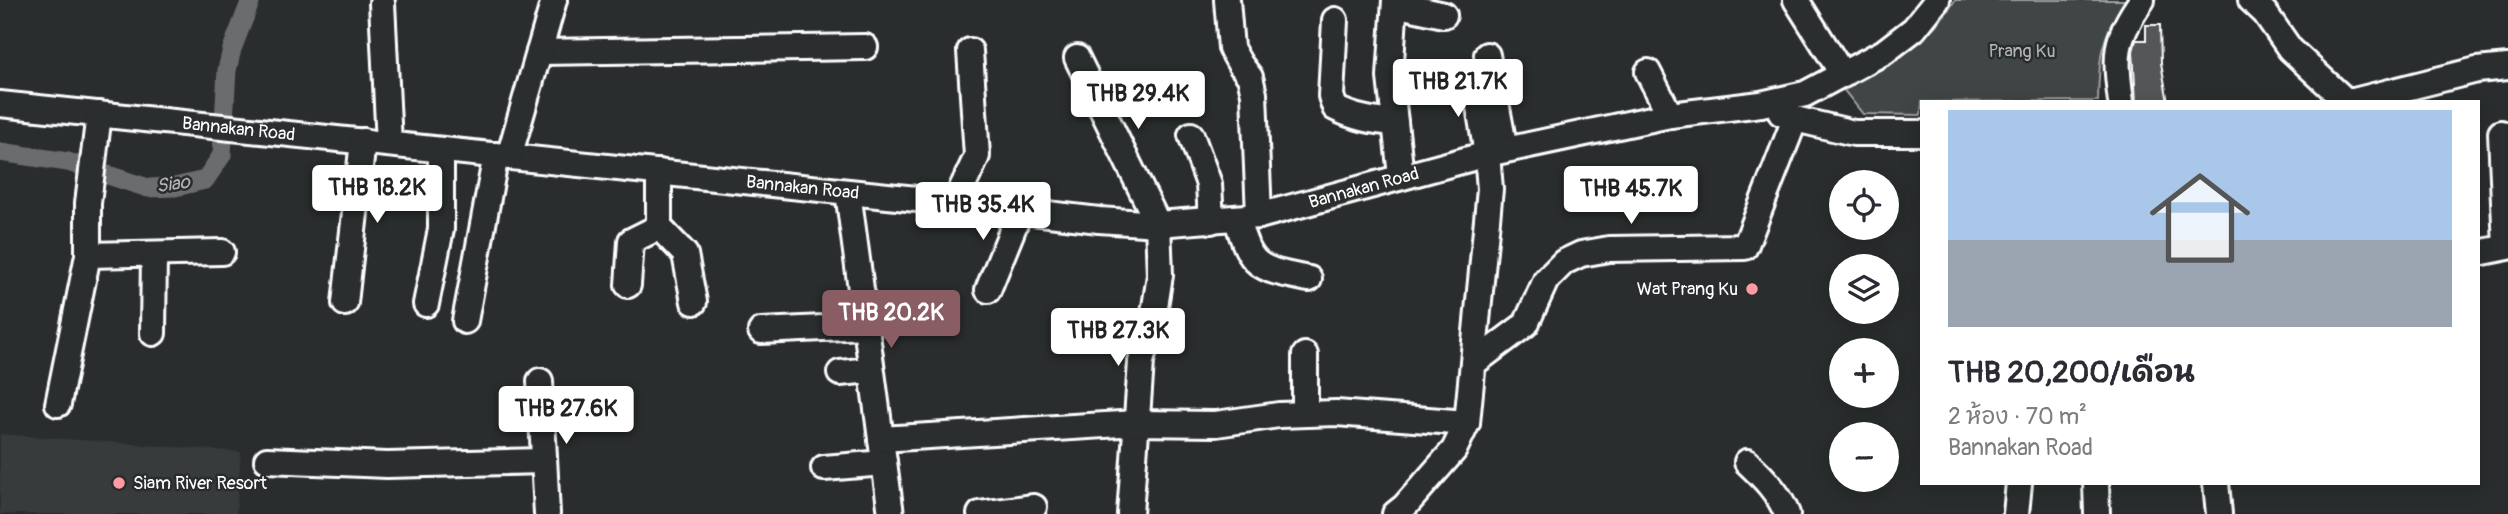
<!DOCTYPE html>
<html lang="th">
<meta charset="utf-8">
<style>
:root{--surface:#fff;--page:#f2f2f3;--text:#2b2b33;--muted:#7c7c81;--accent:#8a5d65}
body{margin:0;font-family:Pangolin,"Playpen Sans Thai",sans-serif;background:var(--page);color:var(--text);height:100vh;display:flex;flex-direction:column;font-size:26px;white-space:nowrap}
*{box-sizing:border-box;margin:0}
p{font-size:23px;color:var(--muted)}
.icon{flex:none;width:38px;height:38px;fill:none;stroke:currentColor;stroke-width:2;stroke-linecap:round;stroke-linejoin:round}
.map{position:relative;flex:1;overflow:hidden}
.panel{position:absolute;left:1920px;top:100px;width:560px;height:385px;display:flex;flex-direction:column;background:var(--surface);border-radius:0px;box-shadow:0 4px 18px #0003}
.panel>*{flex:none}
.buttons{position:absolute;left:1829px;top:170px;display:grid;gap:14px}
.buttons a{display:grid;place-items:center;width:70px;height:70px;border-radius:50%;background:var(--surface);box-shadow:0 4px 18px #0003;font-size:35px}
.price{position:absolute;translate:-50% -60px;padding:0 16px;border-radius:7px;background:#fff;color:#222;font-size:23px;line-height:46px;filter:drop-shadow(0 2px 4px #0008)}
.price::after{content:'';position:absolute;left:50%;top:42px;width:21px;height:16px;margin-left:-10px;background:inherit;clip-path:polygon(0 0,100% 0,50% 100%)}
.price.current{background:var(--accent);color:#fff}
ul{padding:0;list-style:none}
li{display:grid;align-content:center;gap:14px;height:371px;padding:0 28px}
li span{display:grid;place-items:center;height:217px;border-radius:0px;color:#555}
li>.icon{margin-inline-start:auto}
span .icon{width:126px;height:126px;fill:#fffc;stroke-width:1}
li b{font-size:30px}
.map>svg:first-child{display:block}
.built{fill:#373a3b}
.green{fill:#414445;stroke:#a0a2a2;stroke-width:2}
.lines{fill:none;stroke-linecap:round;stroke-linejoin:round}
.canal{stroke:#6a6c6d;stroke-width:19}
.building{fill:#555758;stroke:#fff;stroke-width:2}
.minor-casing{stroke:#fff;stroke-width:30}
.minor{stroke:#2a2d2e;stroke-width:24}
.poi-dot{fill:#ff9aa2;stroke:#2a2d2e;stroke-width:2.5}
.labels{text-anchor:middle;dominant-baseline:central;stroke-width:5;stroke-linejoin:round;paint-order:stroke}
.park-label{font-size:18px;fill:#b3b4b5;stroke:#2a2d2e}
.street-label{font-size:18px;fill:#fff;stroke:#2a2d2e}
.poi-label{font-size:18px;fill:#fff;stroke:#2a2d2e;text-anchor:end}
.water-label{font-size:19px;font-style:italic;fill:#b4b6b6;stroke:#2a2d2e}
</style>
<div class="map">
<svg width="2508" height="514" viewBox="0 0 2508 514">
<rect width="100%" height="100%" fill="#2a2d2e"/>
<filter id="ink" filterUnits="userSpaceOnUse"><feTurbulence type="fractalNoise" baseFrequency=".0143" numOctaves="2"/><feDisplacementMap in="SourceGraphic" scale="14" xChannelSelector="R" yChannelSelector="G"/><feConvolveMatrix kernelMatrix="1 2 1 2 8 2 1 2 1" color-interpolation-filters="sRGB"/></filter>
<g filter="url(#ink)">
<path class="built" d="M0,434l241,18 -5,62h-236z"/>
<path class="green" d="M1955,0h171c-26,37 -27,58 -28,101l-176,1 -1,13 -58,-1 -20,-25c42,-22 87,-47 112,-89z"/>
<g class="lines">
<path class="canal" d="M0,152l68,10 80,26 27,-1 30,-7 17,-25 5,-85 5,-21 19,-49"/>
</g>
<path class="building" d="M2146,25h14l1,38 7,39h-32l-3,-51 3,-11h10z"/>
<g class="lines">
<g class="minor-casing">
<g id="minor">
<path d="M1227,0l4,48 9,16 10,13 4,17 5,122"/>
<path d="M1395,0l-5,77 11,99"/>
<path d="M1796,0l47,75"/>
<path d="M2251,0l14,13 25,36 57,53"/>
<path d="M382,3l7,141"/>
<path d="M1395,4l49,11"/>
<path d="M1335,20l-4,76 4,12c19,10 38,13 60,15"/>
<path d="M539,52l326,-5"/>
<path d="M1487,55l18,95"/>
<path d="M1077,58l81,166 2,51 -5,32 -14,55 -11,152"/>
<path d="M1648,72l22,43"/>
<path d="M2121,102c-6,-48 -7,-62 21,-102"/>
<path d="M2350,102l127,-32 31,-3"/>
<path id="s1" d="M0,104l955,99 144,17 59,4 101,-8 228,-62 183,-39 91,-11 44,-10 79,-42 30,-23 23,-29"/>
<path d="M1781,113l14,6 59,14h68"/>
<path d="M2501,133l5,114"/>
<path d="M1191,135l18,49 2,37"/>
<path d="M509,157l45,-157"/>
<path d="M659,172v55l26,27 9,48"/>
<path d="M848,192l43,322"/>
<path d="M955,203l22,-47 -7,-105"/>
<path d="M1237,219c14,51 23,50 72,60"/>
<path d="M2478,253l30,-6"/>
<path d="M88,255l134,-3"/>
<path d="M628,285l3,-44 28,-14"/>
<path d="M988,290l32,-79"/>
<path d="M345,303l18,-162"/>
<path d="M426,304l15,-75v-79"/>
<path d="M465,321l31,-166"/>
<path d="M761,331l104,-5"/>
<path d="M153,333l1,-79"/>
<path d="M1305,355v59"/>
<path d="M1474,363l52,-39 20,-44 18,-18 17,-8 28,-5 136,-2 50,-128"/>
<path d="M840,373l31,-3"/>
<path d="M540,381l7,133"/>
<path d="M58,404l30,-149v-52l11,-89"/>
<path d="M881,439l256,-16 79,1 63,-9 57,-2 131,10"/>
<path d="M267,460l120,5 157,-4"/>
<path d="M1747,462c16,15 32,31 40,52"/>
<path d="M824,468l60,-5"/>
<path d="M2096,483l1,31"/>
<path d="M2216,483l3,31"/>
<path d="M980,514l54,-7"/>
<path d="M1395,514l10,-8 49,-56 13,-27 23,-234 -3,-35 -13,-77"/>
<path d="M2016,514l3,-31"/>
</g>
</g>
<use href="#minor" class="minor"/>
</g>
</g>
<g class="poi-dot">
<circle cx="1752" cy="289" r="7"/>
<circle cx="119" cy="483" r="7"/>
</g>
<g class="labels">
<g class="park-label">
<text x="2022" y="51">Prang Ku</text>
</g>
<g class="street-label">
<text stroke="none"><textPath href="#s1" startOffset="240">Bannakan Road</textPath></text>
<text stroke="none"><textPath href="#s1" startOffset="807">Bannakan Road</textPath></text>
<text stroke="none"><textPath href="#s1" startOffset="1374">Bannakan Road</textPath></text>
</g>
<g class="poi-label">
<text x="1738" y="289">Wat Prang Ku</text>
<text x="133" y="483" text-anchor="start">Siam River Resort</text>
</g>
<g class="water-label">
<text transform="translate(173 184) rotate(-8)">Siao</text>
</g>
</g>
</svg>
<div class="buttons">
<a><svg class="icon" aria-label="locate" viewBox="0 0 24 24"><circle cx="12" cy="12" r="6"/><path d="M12 2v4M12 18v4M2 12h4M18 12h4"/></svg></a>
<a><svg class="icon" aria-label="layers" viewBox="0 0 24 24"><path d="M12 4l9 5-9 5-9-5zM3 14l9 5 9-5"/></svg></a>
<a>+</a>
<a>−</a>
</div>
<b class="price" style="left:1458px;top:119px">THB 21.7K</b>
<b class="price" style="left:1138px;top:131px">THB 29.4K</b>
<b class="price" style="left:377px;top:225px">THB 18.2K</b>
<b class="price" style="left:1631px;top:226px">THB 45.7K</b>
<b class="price" style="left:983px;top:242px">THB 35.4K</b>
<b class="price current" style="left:891px;top:350px">THB 20.2K</b>
<b class="price" style="left:1118px;top:368px">THB 27.3K</b>
<b class="price" style="left:566px;top:446px">THB 27.6K</b>
<section class="panel">
<ul>
<li><span style="background:linear-gradient(#a9c7e8 60%,#9aa5b1 0)"><svg class="icon" aria-label="home" viewBox="0 0 24 24"><path d="M3 11l9-7 9 7M6 9v11h12V9"/></svg></span><div><b>THB 20,200/เดือน</b><p>2 ห้อง · 70 m²</p><p>Bannakan Road</p></div></li>
</ul>
</section>
</div>
